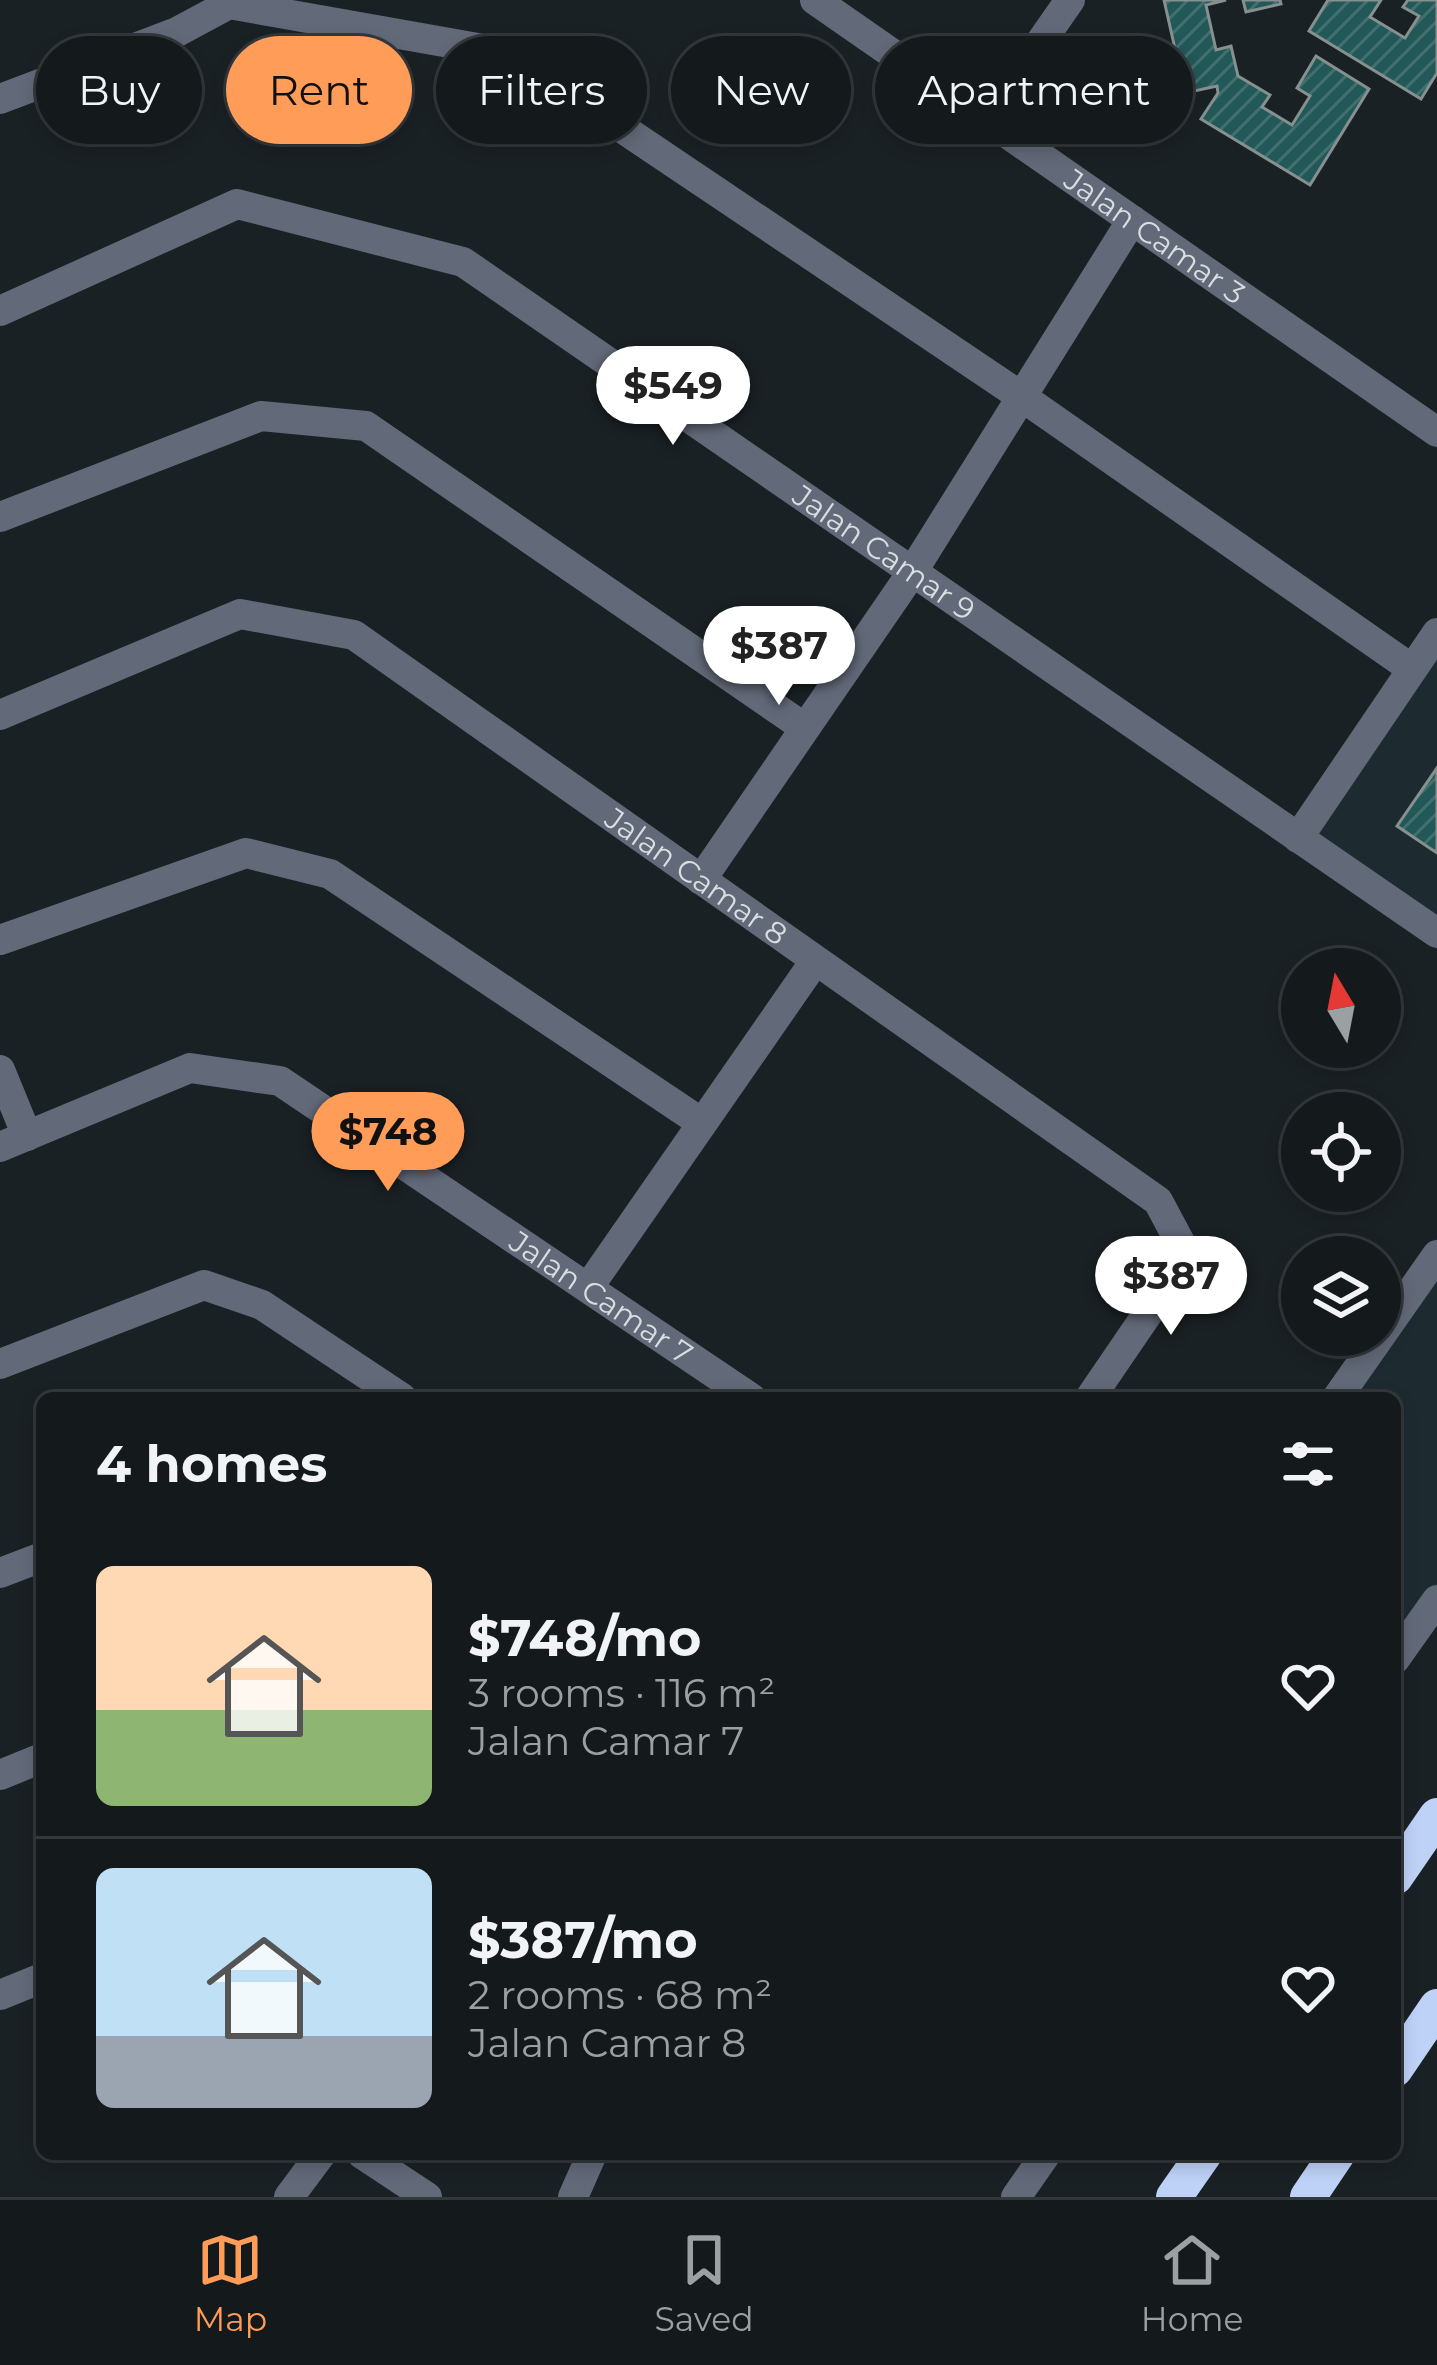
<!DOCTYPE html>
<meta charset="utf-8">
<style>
:root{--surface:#14191c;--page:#1d2225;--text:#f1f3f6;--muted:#9da0a3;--line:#33383b;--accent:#fe9c58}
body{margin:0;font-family:Montserrat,sans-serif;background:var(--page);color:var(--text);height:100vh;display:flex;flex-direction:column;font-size:45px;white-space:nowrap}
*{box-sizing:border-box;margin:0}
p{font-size:39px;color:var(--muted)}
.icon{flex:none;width:66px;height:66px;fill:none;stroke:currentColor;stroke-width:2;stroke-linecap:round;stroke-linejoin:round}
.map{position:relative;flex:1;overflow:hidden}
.drawer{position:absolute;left:36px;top:1392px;width:1365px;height:768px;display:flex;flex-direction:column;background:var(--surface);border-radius:18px;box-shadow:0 6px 18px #0003,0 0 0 3px var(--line)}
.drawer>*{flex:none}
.banner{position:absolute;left:36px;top:36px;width:1365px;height:108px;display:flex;gap:24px}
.needle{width:78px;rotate:350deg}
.tools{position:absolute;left:1281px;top:948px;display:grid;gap:24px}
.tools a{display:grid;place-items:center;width:120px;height:120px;border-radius:50%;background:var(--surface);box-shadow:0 6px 18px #0003,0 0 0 3px var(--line);font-size:60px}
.price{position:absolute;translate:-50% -102px;padding:0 27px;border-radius:42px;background:#fff;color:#222;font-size:39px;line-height:78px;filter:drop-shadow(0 3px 6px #0008)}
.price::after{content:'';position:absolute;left:50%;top:72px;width:36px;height:27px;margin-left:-18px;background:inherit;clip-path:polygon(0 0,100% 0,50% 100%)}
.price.selected{background:var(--accent);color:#111}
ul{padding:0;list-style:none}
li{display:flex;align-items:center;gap:36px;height:300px;padding:0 60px}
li+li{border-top:3px solid var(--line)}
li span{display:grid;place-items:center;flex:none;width:336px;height:240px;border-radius:18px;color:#555}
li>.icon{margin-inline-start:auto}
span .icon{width:144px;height:144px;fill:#fffc;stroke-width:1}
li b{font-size:51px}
h2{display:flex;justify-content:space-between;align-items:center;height:144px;padding:0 60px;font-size:51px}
.chip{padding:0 42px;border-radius:54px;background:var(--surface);box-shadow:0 6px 18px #0003,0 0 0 3px var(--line);font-size:42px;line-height:108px}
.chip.selected{background:var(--accent);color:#111}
.dock{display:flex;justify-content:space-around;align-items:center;height:168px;border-top:3px solid var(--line);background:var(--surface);font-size:33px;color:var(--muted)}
.dock a{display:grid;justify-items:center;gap:6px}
.dock .selected{color:var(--accent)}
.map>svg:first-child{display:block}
.built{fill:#1d2b31}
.building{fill:url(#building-hatch);stroke:#85908f;stroke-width:3}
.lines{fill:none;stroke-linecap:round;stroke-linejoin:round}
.minor{stroke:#626978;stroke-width:30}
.highway{stroke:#bed1f7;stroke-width:36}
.labels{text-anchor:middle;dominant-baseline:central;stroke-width:12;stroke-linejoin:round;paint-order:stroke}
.street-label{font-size:30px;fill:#d9dee0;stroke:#070a0c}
</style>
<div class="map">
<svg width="1437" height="2197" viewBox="0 0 1437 2197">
<defs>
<pattern id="building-hatch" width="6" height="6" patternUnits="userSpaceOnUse" patternTransform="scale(3)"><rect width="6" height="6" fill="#225857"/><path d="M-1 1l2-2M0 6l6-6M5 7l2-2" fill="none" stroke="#42706f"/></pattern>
</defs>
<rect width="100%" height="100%" fill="#1a2125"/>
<path class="built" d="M1437,659v256l-118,-82z
M1437,1238v386l-42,59v-285h-69z"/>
<path class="building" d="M1164,0h62l-20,5 10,45 15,-4 7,30 32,19 -8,12 30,18 18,-29 -13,-8 19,-32 53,33 -59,96 -109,-66 17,-26 -1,-7 -32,7z
M1243,0h37l1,4 -35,8z
M1328,0h53l-11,17 35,21 14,-22 -16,-9 5,-7h29v73l-16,26 -112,-68z
M1437,768v85l-40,-27z"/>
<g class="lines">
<g class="minor">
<path id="s1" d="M815,0l622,432"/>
<path d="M0,99l177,-67 52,-28 283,50 510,343 390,272"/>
<path d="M987,119l83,-119"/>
<path id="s2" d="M0,311l237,-107 226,58 974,671"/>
<path d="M0,517l261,-101 105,10 439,302"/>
<path id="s3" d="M0,715l240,-101 114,21 804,566 24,45 -8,29 -84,123"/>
<path d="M1298,838l139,-205"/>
<path d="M701,880l210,-306 221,-354"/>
<path d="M0,940l246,-87 84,21 372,249"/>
<path d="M0,1070l27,66"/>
<path id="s4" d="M0,1147l190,-79 90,13 471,317"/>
<path d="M588,1288l227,-327"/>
<path d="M0,1364l204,-79 58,20 140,93"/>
<path d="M1337,1398l100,-143"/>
<path d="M0,1573l42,-16"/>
<path d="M1395,1659l42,-59"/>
<path d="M0,1775l42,-17"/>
<path d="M0,1995l42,-17"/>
<path d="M362,2154l65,43"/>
<path d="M289,2197l32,-43"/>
<path d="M573,2197l19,-43"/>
<path d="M1016,2197l30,-43"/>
</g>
<path class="highway" d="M1395,1877l42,-61
M1395,2069l42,-62
M1174,2197l30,-43
M1308,2197l29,-43"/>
</g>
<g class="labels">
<g class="street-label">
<text stroke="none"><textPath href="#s1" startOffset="414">Jalan Camar 3</textPath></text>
<text stroke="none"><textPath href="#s2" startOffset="1005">Jalan Camar 9</textPath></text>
<text stroke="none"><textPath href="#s3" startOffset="795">Jalan Camar 8</textPath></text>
<text stroke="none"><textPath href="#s4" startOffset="684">Jalan Camar 7</textPath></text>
</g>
</g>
</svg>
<div class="tools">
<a><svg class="needle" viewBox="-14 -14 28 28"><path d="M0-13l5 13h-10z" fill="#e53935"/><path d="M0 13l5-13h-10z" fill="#9da0a3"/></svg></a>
<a><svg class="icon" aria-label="locate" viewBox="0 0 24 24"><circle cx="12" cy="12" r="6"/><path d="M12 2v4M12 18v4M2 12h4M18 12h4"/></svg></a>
<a><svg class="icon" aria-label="layers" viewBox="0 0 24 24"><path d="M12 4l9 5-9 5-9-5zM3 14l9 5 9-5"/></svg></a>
</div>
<b class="price" style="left:673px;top:448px">$549</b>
<b class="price" style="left:779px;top:708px">$387</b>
<b class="price selected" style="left:388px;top:1194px">$748</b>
<b class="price" style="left:1171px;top:1338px">$387</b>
<div class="banner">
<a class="chip">Buy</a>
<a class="chip selected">Rent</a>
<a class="chip">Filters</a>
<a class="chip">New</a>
<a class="chip">Apartment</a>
</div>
<section class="drawer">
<h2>4 homes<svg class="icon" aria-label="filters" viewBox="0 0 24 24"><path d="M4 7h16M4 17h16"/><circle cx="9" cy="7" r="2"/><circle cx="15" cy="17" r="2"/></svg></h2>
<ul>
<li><span style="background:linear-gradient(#ffd9b3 60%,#8fb573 0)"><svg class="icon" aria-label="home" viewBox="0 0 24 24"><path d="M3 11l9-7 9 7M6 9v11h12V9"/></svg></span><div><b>$748/mo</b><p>3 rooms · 116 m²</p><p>Jalan Camar 7</p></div><svg class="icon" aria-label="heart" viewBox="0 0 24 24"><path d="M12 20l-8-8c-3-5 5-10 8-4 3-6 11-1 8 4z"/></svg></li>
<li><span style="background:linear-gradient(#bfe0f5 70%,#9aa5b1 0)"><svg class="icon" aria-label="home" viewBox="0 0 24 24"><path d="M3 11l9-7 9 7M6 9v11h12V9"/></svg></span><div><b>$387/mo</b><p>2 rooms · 68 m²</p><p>Jalan Camar 8</p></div><svg class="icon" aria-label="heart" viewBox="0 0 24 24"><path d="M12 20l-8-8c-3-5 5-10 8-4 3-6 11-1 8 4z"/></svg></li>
</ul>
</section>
</div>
<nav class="dock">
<a class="selected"><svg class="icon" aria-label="map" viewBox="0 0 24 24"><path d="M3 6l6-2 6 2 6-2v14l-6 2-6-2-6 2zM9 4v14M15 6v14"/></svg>Map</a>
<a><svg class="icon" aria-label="saved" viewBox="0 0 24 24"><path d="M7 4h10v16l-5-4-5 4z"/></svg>Saved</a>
<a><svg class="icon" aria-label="home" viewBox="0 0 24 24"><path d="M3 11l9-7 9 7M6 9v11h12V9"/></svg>Home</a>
</nav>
